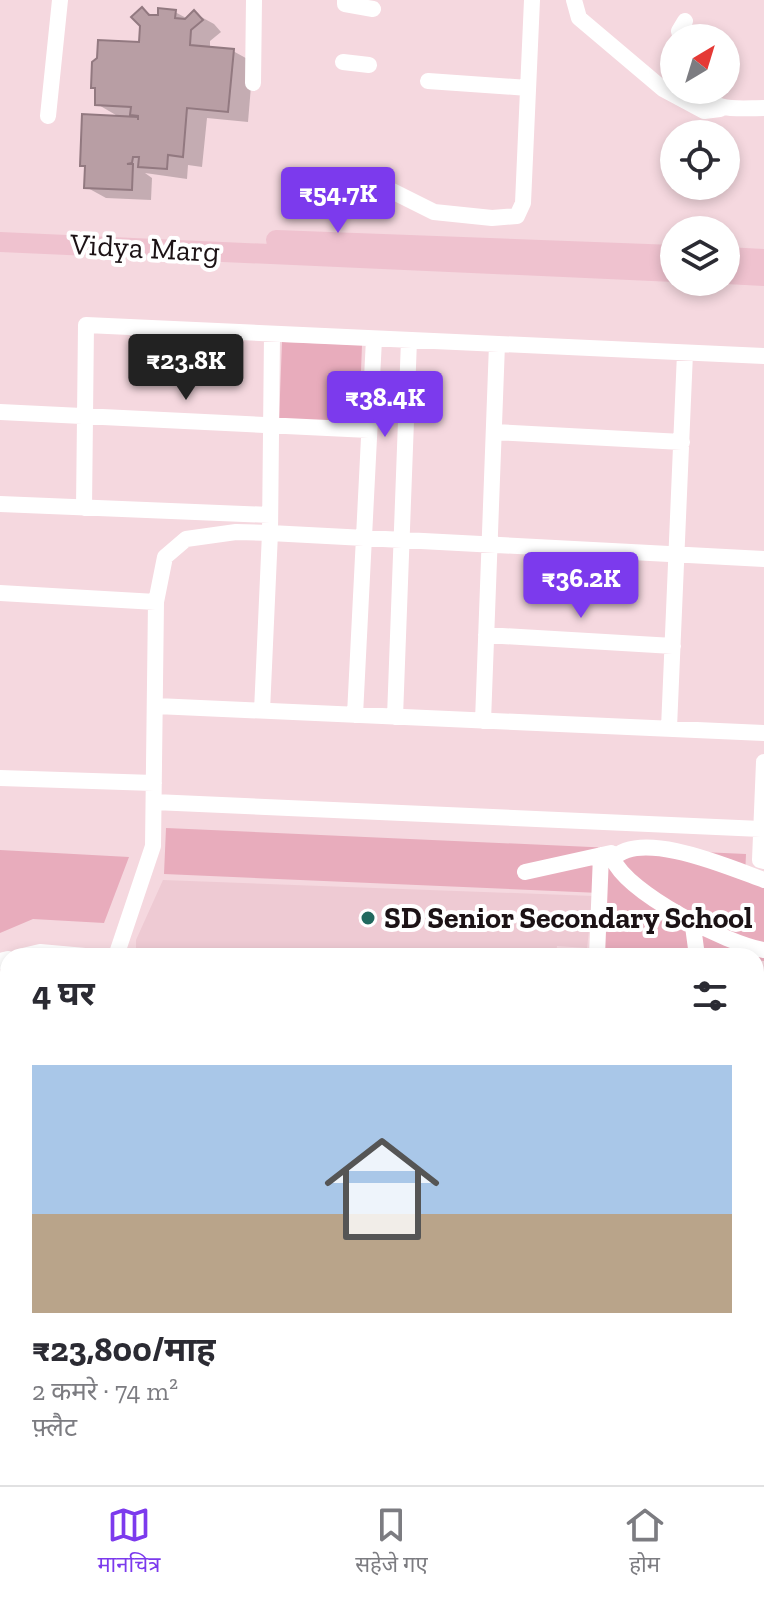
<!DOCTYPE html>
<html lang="hi">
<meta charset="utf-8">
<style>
:root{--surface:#fff;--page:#f7f7f7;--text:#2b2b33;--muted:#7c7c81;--line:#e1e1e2;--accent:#7c3aed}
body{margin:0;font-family:"Zilla Slab","Noto Sans Devanagari",serif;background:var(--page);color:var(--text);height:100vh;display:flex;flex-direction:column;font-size:30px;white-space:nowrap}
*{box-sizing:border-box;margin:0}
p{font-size:26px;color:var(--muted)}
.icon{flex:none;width:44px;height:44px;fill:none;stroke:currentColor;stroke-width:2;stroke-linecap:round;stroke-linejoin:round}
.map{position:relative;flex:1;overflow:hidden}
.details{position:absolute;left:0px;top:948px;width:764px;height:538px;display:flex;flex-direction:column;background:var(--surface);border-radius:24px 24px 0 0;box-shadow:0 4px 12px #0003}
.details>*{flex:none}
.needle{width:52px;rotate:38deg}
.buttons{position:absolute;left:660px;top:24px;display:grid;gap:16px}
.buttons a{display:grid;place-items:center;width:80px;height:80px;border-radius:50%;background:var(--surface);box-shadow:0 4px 12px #0003;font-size:40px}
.price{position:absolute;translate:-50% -68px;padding:0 18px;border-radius:8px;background:var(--accent);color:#fff;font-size:26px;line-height:52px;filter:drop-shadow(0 2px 4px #0008)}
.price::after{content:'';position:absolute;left:50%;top:48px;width:24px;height:18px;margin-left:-12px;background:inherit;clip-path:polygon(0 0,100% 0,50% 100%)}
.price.selected{background:#222;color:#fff}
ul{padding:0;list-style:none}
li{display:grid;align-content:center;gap:16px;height:424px;padding:0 32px}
li span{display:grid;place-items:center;height:248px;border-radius:0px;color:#555}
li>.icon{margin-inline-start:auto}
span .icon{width:144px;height:144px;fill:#fffc;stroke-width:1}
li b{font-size:34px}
h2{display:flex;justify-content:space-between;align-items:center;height:96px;padding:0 32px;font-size:34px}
.tab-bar{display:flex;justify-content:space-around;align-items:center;height:112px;border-top:2px solid var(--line);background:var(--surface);font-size:22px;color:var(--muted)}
.tab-bar a{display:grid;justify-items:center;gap:4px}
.tab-bar .selected{color:var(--accent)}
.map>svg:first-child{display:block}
.built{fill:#eecad3}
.green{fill:#e8acbc}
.shadow{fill:#0003}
.building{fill:#b89ea4;stroke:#927980;stroke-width:2}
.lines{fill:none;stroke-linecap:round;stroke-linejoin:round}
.minor{stroke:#fff;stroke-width:16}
.major{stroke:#efc2cf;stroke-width:20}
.poi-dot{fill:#21685e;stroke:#fff;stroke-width:3}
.labels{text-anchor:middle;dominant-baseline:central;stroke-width:8;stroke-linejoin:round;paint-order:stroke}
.street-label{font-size:30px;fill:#1c1215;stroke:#fff}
.poi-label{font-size:30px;font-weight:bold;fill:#1c1215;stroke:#fff;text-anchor:start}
</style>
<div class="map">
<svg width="764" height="1485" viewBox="0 0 764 1485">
<rect width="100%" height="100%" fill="#f5d8df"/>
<path class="built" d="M163,880l430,16 -6,52 -30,-2 -1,10h-420v-16z"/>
<path class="green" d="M282,342l80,3 -3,80 -80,-4z
M166,828l580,26 -1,23 19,1v83l-8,-1v-4l-158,-3 2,-60 -436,-19z
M0,850l129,7 -25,66 -71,-4 -33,14z
M759,1431l-2,54h-259l34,-7h224v-46z"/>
<path class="shadow" d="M142,9l13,8 20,-5 13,7 6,-6 20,11 7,8 -11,9v8l23,2 20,11 -5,60 -41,-4 -5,49 -14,-2 -1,14 -42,-6 7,5 -1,22 -45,-2 -20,-11 1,-19 -5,-3 39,-47 -24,-14 44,-60z"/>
<path class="building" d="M142,7l7,8h9v-7l18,2 -1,8 10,1 9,-9 9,10 -12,10 -1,15 44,4 -6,63 -41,-4 -4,49 -15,-2 -1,14 -29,-2 1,-10h-6l-1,6 -5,1h6l-1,26 -48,-2 1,-22h-5l2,-52 56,3v3v-4l-8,-1 1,-8 -36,-2v-17h-4l1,-26 5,-4 1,-18 41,2 1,-16 -9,-9z"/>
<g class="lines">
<path class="minor" d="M345,0v4l28,5
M574,0l5,18 84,71 41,22 16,-2
M681,38l-2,-7 6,-10
M343,62l26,3
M428,81l100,7
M253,83l1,-83
M697,90c17,23 41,18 67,18
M48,116l12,-116
M376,183l58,29 58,6 25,-2 6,-13 9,-203
M0,412l369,18
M494,432l188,10
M0,504l270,11
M84,508l2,-183 678,31
M0,593l156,9
M486,635l187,11
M156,706l608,27
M262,711l8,-178 2,-199
M355,715l19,-376
M395,717l14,-377
M483,721l14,-377
M669,728l16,-375
M764,762l-4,98 4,1
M0,778l154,5
M154,802l607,27
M525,872l86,-19
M764,880c-33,-12 -124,-52 -151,-21 14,34 114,85 151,91
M692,919l5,37
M23,956l17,-4 45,4
M116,956l37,-110 3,-244 9,-45 21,-18 50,-7 34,1 494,26
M597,956l4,-101
M0,961l8,-2
M756,1011h8
M0,1020h8
M756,1122h8
M0,1187l4,-76
M756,1227h8
M0,1291h8
M763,1327l1,-41
M0,1334h8
M756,1389l8,2
M0,1400h8
M0,1443l8,1
M319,1485l32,-7"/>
<path class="major" d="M276,240l398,15
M0,242l674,30
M726,257l38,2
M726,274l38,2
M756,1413l8,-1
M355,1485l32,-7
M419,1485l32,-7"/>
</g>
<circle class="poi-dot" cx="368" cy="918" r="8"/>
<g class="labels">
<g class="street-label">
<text transform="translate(145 248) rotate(3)">Vidya Marg</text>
</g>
<g class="poi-label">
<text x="384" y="918">SD Senior Secondary School</text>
</g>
</g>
</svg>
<div class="buttons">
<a><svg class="needle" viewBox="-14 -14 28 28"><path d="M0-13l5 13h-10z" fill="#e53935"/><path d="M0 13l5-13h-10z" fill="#7c7c81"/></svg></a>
<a><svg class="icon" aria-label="locate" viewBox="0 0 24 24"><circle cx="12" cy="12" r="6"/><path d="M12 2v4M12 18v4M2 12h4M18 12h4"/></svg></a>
<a><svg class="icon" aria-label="layers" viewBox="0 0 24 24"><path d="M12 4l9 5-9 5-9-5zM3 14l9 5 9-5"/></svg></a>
</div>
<b class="price" style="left:338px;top:235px">₹54.7K</b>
<b class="price selected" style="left:186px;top:402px">₹23.8K</b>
<b class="price" style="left:385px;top:439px">₹38.4K</b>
<b class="price" style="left:581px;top:620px">₹36.2K</b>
<section class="details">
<h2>4 घर<svg class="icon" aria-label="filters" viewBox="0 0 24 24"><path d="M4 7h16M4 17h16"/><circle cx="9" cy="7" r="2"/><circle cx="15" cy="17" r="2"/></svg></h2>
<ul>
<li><span style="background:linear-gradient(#a9c7e8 60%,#b9a48a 0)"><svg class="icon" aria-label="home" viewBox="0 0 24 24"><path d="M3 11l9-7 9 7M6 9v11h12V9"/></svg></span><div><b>₹23,800/माह</b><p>2 कमरे · 74 m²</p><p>फ़्लैट</p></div></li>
</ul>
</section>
</div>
<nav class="tab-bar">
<a class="selected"><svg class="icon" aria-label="map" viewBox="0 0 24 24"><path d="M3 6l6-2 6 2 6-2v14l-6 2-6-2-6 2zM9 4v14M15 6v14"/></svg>मानचित्र</a>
<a><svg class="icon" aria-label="saved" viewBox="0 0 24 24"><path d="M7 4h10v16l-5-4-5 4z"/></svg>सहेजे गए</a>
<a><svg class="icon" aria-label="home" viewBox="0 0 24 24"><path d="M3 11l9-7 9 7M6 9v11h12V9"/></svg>होम</a>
</nav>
